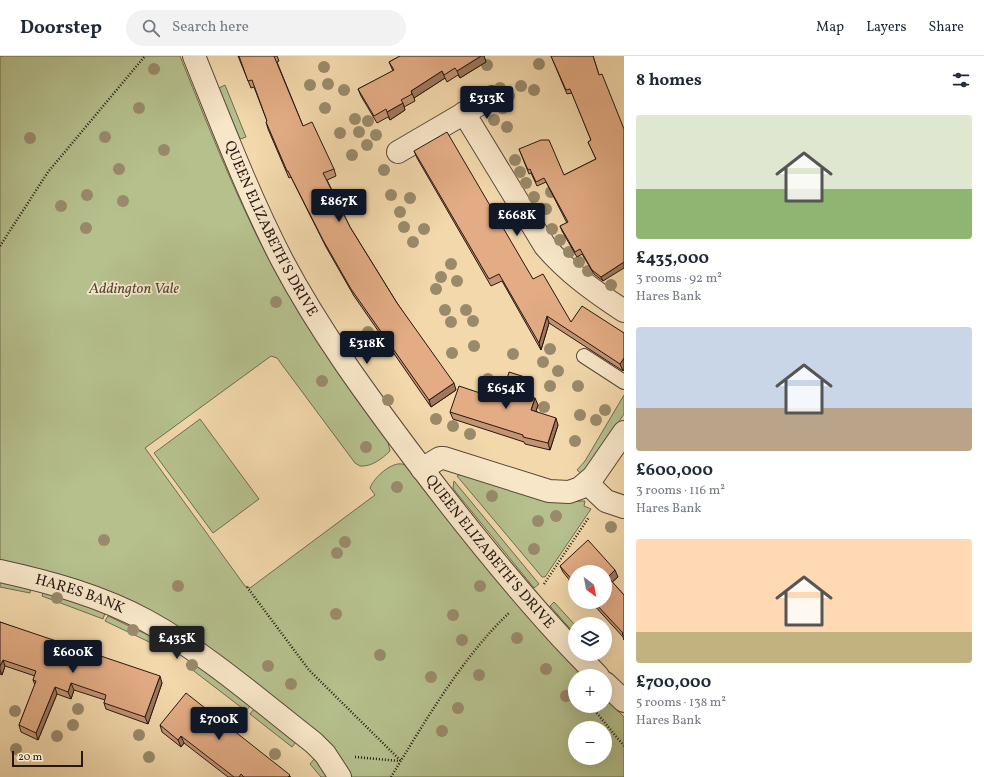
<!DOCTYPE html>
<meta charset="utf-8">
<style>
:root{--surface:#fff;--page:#f2f2f3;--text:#1f2937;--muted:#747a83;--line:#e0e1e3;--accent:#111827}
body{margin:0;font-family:Vollkorn,serif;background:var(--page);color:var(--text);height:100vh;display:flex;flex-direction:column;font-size:15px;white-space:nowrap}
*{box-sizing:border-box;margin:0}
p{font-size:13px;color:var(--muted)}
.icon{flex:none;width:22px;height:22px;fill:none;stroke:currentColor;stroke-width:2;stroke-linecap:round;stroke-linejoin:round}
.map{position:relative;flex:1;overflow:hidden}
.drawer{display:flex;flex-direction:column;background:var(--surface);width:360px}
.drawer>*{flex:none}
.needle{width:26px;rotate:148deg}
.buttons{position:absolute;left:568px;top:509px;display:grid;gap:8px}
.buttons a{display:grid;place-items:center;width:44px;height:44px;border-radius:50%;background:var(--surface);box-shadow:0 4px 16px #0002;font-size:20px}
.scale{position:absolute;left:12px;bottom:10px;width:71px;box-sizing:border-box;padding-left:4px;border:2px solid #261712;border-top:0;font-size:11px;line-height:14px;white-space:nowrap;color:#261712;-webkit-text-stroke:3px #f7e6c8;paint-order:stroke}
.price{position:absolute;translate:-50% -34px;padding:0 9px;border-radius:4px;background:var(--accent);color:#fff;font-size:13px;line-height:26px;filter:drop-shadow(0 1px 2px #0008)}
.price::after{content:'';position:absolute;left:50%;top:24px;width:12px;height:9px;margin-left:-6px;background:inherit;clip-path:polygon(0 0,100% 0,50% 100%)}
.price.selected{background:#222;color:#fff}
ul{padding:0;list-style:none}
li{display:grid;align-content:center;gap:8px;height:212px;padding:0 12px}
li span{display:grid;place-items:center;height:124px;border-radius:4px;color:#555}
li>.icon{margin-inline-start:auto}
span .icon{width:72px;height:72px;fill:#fffc;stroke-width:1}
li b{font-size:17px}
h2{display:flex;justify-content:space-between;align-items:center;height:48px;padding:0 12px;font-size:17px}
header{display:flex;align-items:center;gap:24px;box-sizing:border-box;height:56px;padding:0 20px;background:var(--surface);border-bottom:1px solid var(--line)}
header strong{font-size:19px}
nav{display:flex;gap:22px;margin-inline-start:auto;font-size:14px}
.search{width:280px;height:36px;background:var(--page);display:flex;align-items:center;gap:10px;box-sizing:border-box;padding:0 14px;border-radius:22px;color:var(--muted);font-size:15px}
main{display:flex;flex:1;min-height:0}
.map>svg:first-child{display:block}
.green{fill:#b5c08d;stroke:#6e6c50;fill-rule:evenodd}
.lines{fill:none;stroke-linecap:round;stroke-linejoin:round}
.service-casing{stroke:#594738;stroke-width:16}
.minor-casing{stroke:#594738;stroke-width:24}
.path{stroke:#261712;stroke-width:2.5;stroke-dasharray:1 2;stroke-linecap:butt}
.service{stroke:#f7e6c8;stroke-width:14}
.minor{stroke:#f7e6c8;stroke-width:22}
.tree{fill:#998a6b}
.wall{fill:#c39472;stroke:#261712}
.shaded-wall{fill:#9f785c;stroke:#261712}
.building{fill:#e3ac84;stroke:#261712}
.labels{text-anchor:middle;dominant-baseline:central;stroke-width:3.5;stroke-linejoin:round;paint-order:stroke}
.street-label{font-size:15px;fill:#261712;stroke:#f7e6c8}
.park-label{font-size:15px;font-style:italic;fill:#514a37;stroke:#f7e6c8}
</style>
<header>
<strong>Doorstep</strong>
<div class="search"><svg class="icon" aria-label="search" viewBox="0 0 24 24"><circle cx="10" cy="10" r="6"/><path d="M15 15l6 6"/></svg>Search here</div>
<nav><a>Map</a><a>Layers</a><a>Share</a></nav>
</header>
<main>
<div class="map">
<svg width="624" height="721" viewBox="0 0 624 721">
<rect width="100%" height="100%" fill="#f2d8ab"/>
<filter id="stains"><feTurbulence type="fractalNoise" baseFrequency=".005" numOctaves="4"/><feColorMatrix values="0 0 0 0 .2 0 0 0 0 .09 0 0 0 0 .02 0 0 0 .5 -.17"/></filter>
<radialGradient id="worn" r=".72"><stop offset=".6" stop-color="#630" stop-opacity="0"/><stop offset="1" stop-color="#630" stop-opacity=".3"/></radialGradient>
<path class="green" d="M3,0h177c27,67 53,134 86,198 34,67 78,128 122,188l2,9c-8,8 -19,16 -30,15l-5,-3 -78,-105 -6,-2 -126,92 100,138 5,2 125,-93 -5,-7c4,-11 24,-29 35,-23l26,33 153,178h-9v30h30v-8l19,19v60h-272l-8,-14 -142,-118 -175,-79 -27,-6v-503zM575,672h30v30h-30z
M225,29l21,52 -6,2 -21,-51z
M624,339v19l-41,61 -6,-5 8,-9z
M200,363l59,80 -46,34 -59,-80z
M461,418l89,28 35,-1 -1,5 7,3 -46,68h-3l-85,-101z
M454,425l85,103 -5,4 -79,-97 -2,-3z
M0,525l31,6 -1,6 -30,-6z
M44,534l61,23 -2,6 -61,-23z
M554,546l21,23v9l-25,-28z
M108,560l59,28 -3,5 -59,-28z
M190,604l60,46 -4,5 -60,-46z
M254,653l42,33 -4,5 -42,-33z
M315,702l14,19h-8l-11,-13z"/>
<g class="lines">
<g class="service-casing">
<path id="service" d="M584,300l40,26"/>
</g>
<g class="minor-casing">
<g id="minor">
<path id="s1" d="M194,0c28,69 54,138 88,204 38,72 86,137 135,202 50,66 101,130 158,190"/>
<path d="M464,57l81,133c22,26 50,46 79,65"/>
<path d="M398,96l94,-55"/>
<path d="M422,413l18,-11h4l105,33 20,1 11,-4 13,-11 31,-45"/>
<path d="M587,427l19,18 18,6"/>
<path id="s2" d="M0,515c50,11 101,25 147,50 60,33 113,80 167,122l11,11 15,23"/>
<path d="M577,598l21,22"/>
<path d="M605,627l19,18"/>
</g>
</g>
<path class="path" d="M0,190l48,-74 97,-116
M544,528l45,-67
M247,531l62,83 92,91
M591,650l33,40
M355,701l45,4
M391,721c33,-54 72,-121 118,-164"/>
<use href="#service" class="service"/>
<use href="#minor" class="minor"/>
</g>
<g class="tree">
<circle cx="539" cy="8" r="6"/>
<circle cx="487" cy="9" r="6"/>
<circle cx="324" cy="11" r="6"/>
<circle cx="154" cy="13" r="6"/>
<circle cx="328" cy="28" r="6"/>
<circle cx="310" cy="29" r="6"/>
<circle cx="521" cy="30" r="6"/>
<circle cx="500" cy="32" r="6"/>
<circle cx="344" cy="34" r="6"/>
<circle cx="534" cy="34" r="6"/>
<circle cx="509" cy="40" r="6"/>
<circle cx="139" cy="52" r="6"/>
<circle cx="325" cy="52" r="6"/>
<circle cx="503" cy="52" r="6"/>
<circle cx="355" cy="63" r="6"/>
<circle cx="494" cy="64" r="6"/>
<circle cx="368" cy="65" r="6"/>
<circle cx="507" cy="71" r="6"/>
<circle cx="359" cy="76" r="6"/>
<circle cx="340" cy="77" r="6"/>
<circle cx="376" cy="79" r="6"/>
<circle cx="105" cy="81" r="6"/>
<circle cx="30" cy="82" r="6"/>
<circle cx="367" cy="89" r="6"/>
<circle cx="164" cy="94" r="6"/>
<circle cx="352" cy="99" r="6"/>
<circle cx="515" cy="104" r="6"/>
<circle cx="119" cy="113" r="6"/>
<circle cx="384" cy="114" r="6"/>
<circle cx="520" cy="116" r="6"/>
<circle cx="526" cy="127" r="6"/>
<circle cx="551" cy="136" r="6"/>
<circle cx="87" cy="139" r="6"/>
<circle cx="391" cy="139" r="6"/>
<circle cx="534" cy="141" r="6"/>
<circle cx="410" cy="142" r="6"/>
<circle cx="123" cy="145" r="6"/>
<circle cx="61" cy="150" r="6"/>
<circle cx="546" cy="153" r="6"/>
<circle cx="400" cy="156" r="6"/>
<circle cx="404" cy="171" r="6"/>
<circle cx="86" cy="172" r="6"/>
<circle cx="424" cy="173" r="6"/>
<circle cx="552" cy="173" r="6"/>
<circle cx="560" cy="184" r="6"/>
<circle cx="413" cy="186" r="6"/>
<circle cx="569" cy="196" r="6"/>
<circle cx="579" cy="206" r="6"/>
<circle cx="451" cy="208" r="6"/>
<circle cx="588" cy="215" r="6"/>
<circle cx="441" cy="221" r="6"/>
<circle cx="457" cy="225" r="6"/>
<circle cx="611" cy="229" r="6"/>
<circle cx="436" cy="233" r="6"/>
<circle cx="276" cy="246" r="6"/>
<circle cx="445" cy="254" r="6"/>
<circle cx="466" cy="254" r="6"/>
<circle cx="473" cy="265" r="6"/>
<circle cx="451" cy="266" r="6"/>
<circle cx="368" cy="276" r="6"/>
<circle cx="474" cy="290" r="6"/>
<circle cx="550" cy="293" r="6"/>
<circle cx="452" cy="297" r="6"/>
<circle cx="513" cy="298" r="6"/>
<circle cx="543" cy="306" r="6"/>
<circle cx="558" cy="315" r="6"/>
<circle cx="488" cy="323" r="6"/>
<circle cx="322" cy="325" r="6"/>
<circle cx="550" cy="330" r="6"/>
<circle cx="578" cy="330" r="6"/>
<circle cx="388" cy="344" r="6"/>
<circle cx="544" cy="351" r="6"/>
<circle cx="605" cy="354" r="6"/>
<circle cx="580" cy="359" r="6"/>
<circle cx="436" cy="363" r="6"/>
<circle cx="596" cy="364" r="6"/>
<circle cx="453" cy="370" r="6"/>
<circle cx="470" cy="378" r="6"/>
<circle cx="575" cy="385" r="6"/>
<circle cx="366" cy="391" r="6"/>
<circle cx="397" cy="431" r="6"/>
<circle cx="492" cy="440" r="6"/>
<circle cx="556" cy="460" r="6"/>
<circle cx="538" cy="465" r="6"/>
<circle cx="611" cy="471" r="6"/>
<circle cx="104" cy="484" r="6"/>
<circle cx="345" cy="486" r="6"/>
<circle cx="534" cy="493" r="6"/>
<circle cx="337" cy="497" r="6"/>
<circle cx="178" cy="530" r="6"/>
<circle cx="480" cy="530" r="6"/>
<circle cx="57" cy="542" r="6"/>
<circle cx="336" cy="558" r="6"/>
<circle cx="453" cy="559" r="6"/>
<circle cx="133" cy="574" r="6"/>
<circle cx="517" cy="582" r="6"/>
<circle cx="462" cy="584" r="6"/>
<circle cx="380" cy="599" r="6"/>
<circle cx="192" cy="609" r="6"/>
<circle cx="268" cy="610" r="6"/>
<circle cx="546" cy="613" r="6"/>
<circle cx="479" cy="619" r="6"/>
<circle cx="431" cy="621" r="6"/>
<circle cx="291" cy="628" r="6"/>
<circle cx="566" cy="640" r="6"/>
<circle cx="458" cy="652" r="6"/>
<circle cx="78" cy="653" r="6"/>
<circle cx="15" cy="655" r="6"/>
<circle cx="73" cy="669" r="6"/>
<circle cx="442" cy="675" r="6"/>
<circle cx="139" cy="679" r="6"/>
<circle cx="57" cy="680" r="6"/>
<circle cx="16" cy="693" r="6"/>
<circle cx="275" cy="698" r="6"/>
<circle cx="149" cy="701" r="6"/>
</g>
<path class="wall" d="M238,0h39l2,5 -2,1 26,64 31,43 2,7 -9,4 23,47 47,76 59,87 -25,17 -77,-111 -28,-49 -35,-70 -2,1 -21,-49 -2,-7 1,-1 -13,-34 -3,1z
M400,0h84l2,6 -26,16 -2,-3 -11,7 -2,-4 -31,20 1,3 -11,6 1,3 -15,10 -2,-3 -11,6 -16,-27 -3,-7 35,-18 -4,-9z
M551,0h42l6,19 4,206 -9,-7 -12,-20 -5,3 -15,-26 -2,-5 7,-3 -21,-41 -9,4 -6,-13 -2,1 -10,-25 45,26 32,-16 -8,-17 3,-2 -19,-47 -5,1z
M414,95l119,128 38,43 53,11v36l-1,2 -74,-48 -8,27 -39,-69 -11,5 -74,-128z
M531,329l-3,10 10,10 -2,6 22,14 -8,25 -25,-6 -1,-2 -71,-23 -3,-7 51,-12z
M560,510l58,11 -6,5 12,13v45l-1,-3 -30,-33 -2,2 -3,-4h17l-30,-30v15l-12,-15z
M0,566l162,61 -14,41 -42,-15 -2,-6 1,-3 -31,-10 -3,9 -14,-5 -19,46 -17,-8 -2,-7 16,-40 -2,-5 2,-4 -30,-10 -3,9 -2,-1z
M160,669l131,52h-63l-44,-34 -3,4 -19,-15z"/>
<path class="shaded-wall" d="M481,0h3l2,6 -26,16 -3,-7z
M442,15l3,7 -31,20 -3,-7z
M403,47l2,7 -15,10 -3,-8z
M624,206v6l-21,13 -2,-4z
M547,260l2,7 -8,27 -2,-7z
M624,302v11l-1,2 -3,-7z
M528,322l3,7 -5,16 -3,-7z
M454,327l2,7 -25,17 -2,-7z
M535,342l3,7 -4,12 -3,-7z
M556,362l2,7 -8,25 -2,-7z
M615,514l3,7 -8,7 -2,-7z
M590,546h2l1,2 -2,2z
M3,604l2,6 -3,9 -2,-5v-4z
M160,620l2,7 -14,41 -3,-7z
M71,627l3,7 -3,9 -3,-7z
M55,631l2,7 -19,46 -2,-7z
M181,680l3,7 -3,4 -3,-7z"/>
<path class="building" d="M239,0h35l29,70 9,-4 22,47 -11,4 27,54 47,76 57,80 -25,17 -78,-111 -28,-49 -35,-69h-1l-21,-49 1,-1 -15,-41 -4,1z
M400,0h81l-24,15 -2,-3 -11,7 -2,-4 -31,20 1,3 -11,6 2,3 -16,9 -1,-3 -12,7 -16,-27 36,-19 -5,-8z
M551,0h42l6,19 3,-1 22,55v133l-23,15 -9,-7 -12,-21 -5,3 -15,-26 8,-4 -24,-44 -8,4 -6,-13 -2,1 -9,-21 22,-9h8l15,35 32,-16 -8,-17 3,-2 -21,-51 -4,1z
M447,76l86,147 10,-5 28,48 11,-16 42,27v25l-4,6 -73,-48 -8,27 -40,-69 -10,5 -75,-128z
M509,316l19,6 -5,16 12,4 -4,12 25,8 -8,25 -25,-6v-2l-73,-23 9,-26 42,14z
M588,484l27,30 -7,7 16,18v41l-2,-2 1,-1 -29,-31h11v-30h-30v11l-15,-17z
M0,566l160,54 -15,41 -41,-14 2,-8 -35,-12 -3,9 -13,-5 -19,46 -17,-8 17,-44 -3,-1 3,-9 -33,-11 -3,6z
M186,637l104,82 -2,2h-44l-3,-3 -2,3h-5l-53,-41 -3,4 -18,-15z"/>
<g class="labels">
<g class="street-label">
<text stroke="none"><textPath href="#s1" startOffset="189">QUEEN ELIZABETH'S DRIVE</textPath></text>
<text stroke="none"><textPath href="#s1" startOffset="581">QUEEN ELIZABETH'S DRIVE</textPath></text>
<text stroke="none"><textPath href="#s2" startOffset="83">HARES BANK</textPath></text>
</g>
<g class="park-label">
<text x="134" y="233">Addington Vale</text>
</g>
</g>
<rect width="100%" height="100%" filter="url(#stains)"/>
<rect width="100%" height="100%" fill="url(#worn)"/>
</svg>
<div class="buttons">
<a><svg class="needle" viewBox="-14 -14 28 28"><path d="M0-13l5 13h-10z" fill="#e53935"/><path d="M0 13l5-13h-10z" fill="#747a83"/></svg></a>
<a><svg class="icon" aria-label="layers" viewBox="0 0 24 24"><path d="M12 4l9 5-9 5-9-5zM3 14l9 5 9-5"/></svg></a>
<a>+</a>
<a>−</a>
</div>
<div class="scale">20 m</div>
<b class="price" style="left:487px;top:64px">£313K</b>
<b class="price" style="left:339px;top:167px">£867K</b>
<b class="price" style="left:517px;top:181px">£668K</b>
<b class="price" style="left:367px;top:309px">£318K</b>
<b class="price" style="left:506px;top:354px">£654K</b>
<b class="price selected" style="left:177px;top:604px">£435K</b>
<b class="price" style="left:73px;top:618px">£600K</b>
<b class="price" style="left:219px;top:685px">£700K</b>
</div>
<section class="drawer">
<h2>8 homes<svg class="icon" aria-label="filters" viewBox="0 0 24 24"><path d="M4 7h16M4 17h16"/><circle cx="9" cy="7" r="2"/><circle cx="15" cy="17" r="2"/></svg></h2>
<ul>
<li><span style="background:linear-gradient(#dfe7d0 60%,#8fb573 0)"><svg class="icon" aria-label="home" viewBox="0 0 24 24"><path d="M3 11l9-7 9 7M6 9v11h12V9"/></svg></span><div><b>£435,000</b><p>3 rooms · 92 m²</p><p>Hares Bank</p></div></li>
<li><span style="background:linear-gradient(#c9d6e8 65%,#b9a48a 0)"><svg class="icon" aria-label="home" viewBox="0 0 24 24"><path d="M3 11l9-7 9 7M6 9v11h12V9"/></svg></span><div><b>£600,000</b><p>3 rooms · 116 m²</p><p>Hares Bank</p></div></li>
<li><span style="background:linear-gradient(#ffd9b3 75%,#c2b280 0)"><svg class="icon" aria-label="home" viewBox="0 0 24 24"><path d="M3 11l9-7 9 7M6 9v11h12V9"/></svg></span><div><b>£700,000</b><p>5 rooms · 138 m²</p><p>Hares Bank</p></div></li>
</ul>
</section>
</main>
